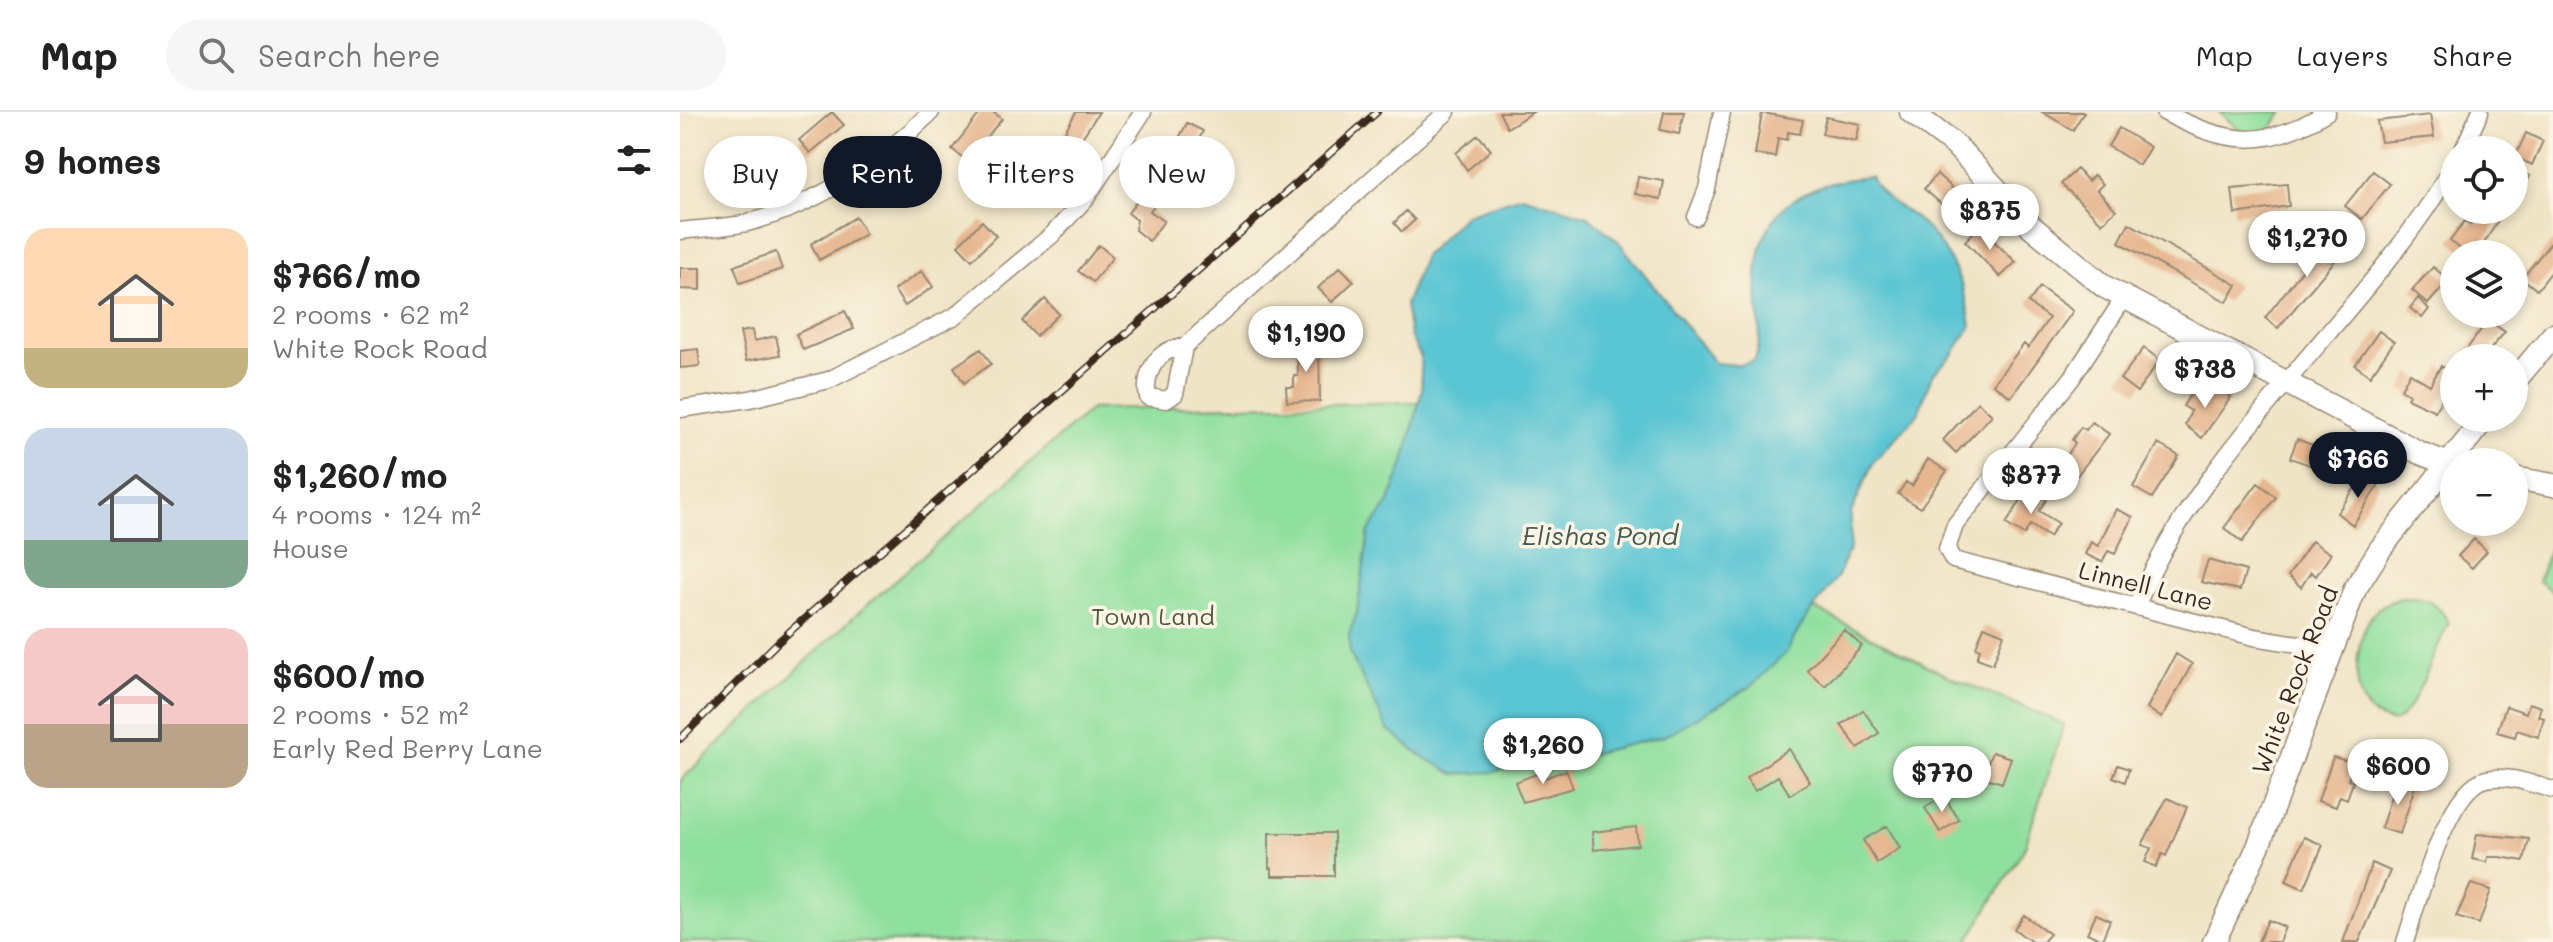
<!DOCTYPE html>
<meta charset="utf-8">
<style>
:root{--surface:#fff;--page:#f6f6f6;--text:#222;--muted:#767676;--line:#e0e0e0;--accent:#111827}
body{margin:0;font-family:Mali,sans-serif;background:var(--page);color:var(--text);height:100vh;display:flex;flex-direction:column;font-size:30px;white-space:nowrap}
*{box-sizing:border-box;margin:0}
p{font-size:26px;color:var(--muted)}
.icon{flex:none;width:44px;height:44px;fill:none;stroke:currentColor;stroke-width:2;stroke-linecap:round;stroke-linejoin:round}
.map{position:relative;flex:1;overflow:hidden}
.drawer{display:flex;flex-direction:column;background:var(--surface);width:680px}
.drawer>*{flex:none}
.guide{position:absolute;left:24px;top:24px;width:760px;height:72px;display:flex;gap:16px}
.buttons{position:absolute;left:1760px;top:24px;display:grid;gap:16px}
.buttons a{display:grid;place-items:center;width:88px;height:88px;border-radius:50%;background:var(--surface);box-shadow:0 4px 12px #0003;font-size:40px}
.price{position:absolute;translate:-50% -68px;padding:0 18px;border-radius:28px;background:#fff;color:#222;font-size:26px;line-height:52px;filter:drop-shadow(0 2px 4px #0008)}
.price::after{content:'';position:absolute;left:50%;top:48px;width:24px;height:18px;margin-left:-12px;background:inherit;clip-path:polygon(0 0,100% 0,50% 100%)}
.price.active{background:var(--accent);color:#fff}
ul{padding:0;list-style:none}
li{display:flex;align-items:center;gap:24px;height:200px;padding:0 24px}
li span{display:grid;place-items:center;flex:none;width:224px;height:160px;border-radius:24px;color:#555}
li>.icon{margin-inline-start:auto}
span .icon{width:96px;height:96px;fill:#fffc;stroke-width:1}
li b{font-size:34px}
h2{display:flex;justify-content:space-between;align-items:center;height:96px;padding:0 24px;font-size:34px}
.chip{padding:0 28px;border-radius:36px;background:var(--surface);box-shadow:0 4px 12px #0003;font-size:28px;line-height:72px}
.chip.active{background:var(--accent);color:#fff}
header{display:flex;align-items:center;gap:48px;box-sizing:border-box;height:112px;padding:0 40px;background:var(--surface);border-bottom:2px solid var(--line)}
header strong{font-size:38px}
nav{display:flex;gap:44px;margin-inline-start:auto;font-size:28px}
.search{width:560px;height:72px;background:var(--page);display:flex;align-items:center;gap:20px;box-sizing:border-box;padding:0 28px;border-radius:44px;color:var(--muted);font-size:30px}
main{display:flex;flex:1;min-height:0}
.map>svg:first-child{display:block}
.green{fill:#8fdf9e;stroke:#65845e;stroke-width:2}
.water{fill:#5ac5d3;stroke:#4a7878;stroke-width:2}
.building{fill:#e6b68f}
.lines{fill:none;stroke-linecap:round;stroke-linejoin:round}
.street-casing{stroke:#968772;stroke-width:19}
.secondary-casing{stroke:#968772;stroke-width:25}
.street{stroke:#fff;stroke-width:16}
.secondary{stroke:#fff;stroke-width:22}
.rail-casing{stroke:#3b2a1e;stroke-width:8}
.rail{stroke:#fcf5e5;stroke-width:5;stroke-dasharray:15;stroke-linecap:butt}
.labels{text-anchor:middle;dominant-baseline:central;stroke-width:7;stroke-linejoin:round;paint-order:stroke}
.street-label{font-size:24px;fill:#3b2a1e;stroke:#fcf5e5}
.park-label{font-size:24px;fill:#50573e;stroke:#fcf5e5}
.water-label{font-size:26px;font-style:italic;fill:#445854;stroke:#fcf5e5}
</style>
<header>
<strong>Map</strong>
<div class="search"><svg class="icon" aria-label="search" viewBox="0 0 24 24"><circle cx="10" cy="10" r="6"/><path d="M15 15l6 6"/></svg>Search here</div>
<nav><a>Map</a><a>Layers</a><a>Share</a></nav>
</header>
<main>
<section class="drawer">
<h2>9 homes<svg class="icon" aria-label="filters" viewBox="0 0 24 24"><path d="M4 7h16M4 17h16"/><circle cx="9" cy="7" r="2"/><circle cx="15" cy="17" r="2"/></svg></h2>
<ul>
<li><span style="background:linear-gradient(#ffd9b3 75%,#c2b280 0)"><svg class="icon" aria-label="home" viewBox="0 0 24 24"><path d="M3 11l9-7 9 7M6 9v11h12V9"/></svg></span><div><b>$766/mo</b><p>2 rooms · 62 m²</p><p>White Rock Road</p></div></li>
<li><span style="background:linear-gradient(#c9d6e8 70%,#7fa58c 0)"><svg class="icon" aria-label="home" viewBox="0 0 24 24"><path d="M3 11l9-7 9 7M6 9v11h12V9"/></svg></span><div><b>$1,260/mo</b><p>4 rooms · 124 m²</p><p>House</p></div></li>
<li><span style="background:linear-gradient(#f6c9c9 60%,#b9a48a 0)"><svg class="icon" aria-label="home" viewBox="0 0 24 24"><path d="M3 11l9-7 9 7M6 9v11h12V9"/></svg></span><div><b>$600/mo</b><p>2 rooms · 52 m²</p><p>Early Red Berry Lane</p></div></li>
</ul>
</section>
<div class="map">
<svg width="1873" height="830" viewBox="0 0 1873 830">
<rect width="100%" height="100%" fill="#fcf5e5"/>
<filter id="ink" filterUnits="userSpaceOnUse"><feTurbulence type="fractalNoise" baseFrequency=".0125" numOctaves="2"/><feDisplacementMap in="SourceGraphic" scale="16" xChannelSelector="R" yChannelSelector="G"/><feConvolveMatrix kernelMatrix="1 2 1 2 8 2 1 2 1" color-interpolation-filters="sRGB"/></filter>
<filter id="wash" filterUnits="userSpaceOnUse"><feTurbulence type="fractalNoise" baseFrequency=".006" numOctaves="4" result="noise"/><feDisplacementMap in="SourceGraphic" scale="32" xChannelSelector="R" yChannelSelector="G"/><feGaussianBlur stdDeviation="1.8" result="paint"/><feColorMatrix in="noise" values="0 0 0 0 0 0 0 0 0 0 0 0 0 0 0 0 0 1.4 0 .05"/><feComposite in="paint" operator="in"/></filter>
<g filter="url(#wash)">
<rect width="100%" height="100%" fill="#f0e4c6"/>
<path class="green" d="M1539,0h64l-15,20 -22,4z
M739,290l-15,61 -16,41 -19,28 -12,81 -8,22 145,137 40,-12 48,-4 82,-20 86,-49 64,-79 134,68 116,48 -40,125 -57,93h-1287v-161l170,-161 241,-211z
M1873,428v52l-15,-11z
M1721,486c25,-1 36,3 48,25 -16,27 -30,81 -52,98 -52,4 -46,-80 -23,-108 7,-9 17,-11 27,-15z"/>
<path class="water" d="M1191,65c9,22 33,31 50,46 30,28 45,64 50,104l-18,27 -21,21 -14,39 -45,48 -22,51 -1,34 -12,29 -38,51 -14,26 -36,34 -86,49 -82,20 -48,4 -40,12 -40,2 -35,-20 -31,-24 -38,-77 -1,-18 8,-22 12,-82 19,-27 16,-41 18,-73 -2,-35 -10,-19 -5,-31 19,-49 42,-42 56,-18 66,20 30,25 97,122 24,2 15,-4c10,-21 4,-45 3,-68 -4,-80 39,-111 114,-116z"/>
<g id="blocks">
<path class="building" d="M152,0l12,13 -34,28 -11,-13z
M301,0h12l9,7 -35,42 -15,-12z
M396,0h23l-31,47 -14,-8z
M819,0h34l-26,16z
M984,0h20l-5,22 -19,-4z
M1362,0h42l-11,18z
M1082,1l41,7 -3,14 -12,-2 -1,8 -9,-2 -3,19 -20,-3z
M1750,3l4,22 -53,5 -4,-21z
M1146,5l34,7 -4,17 -34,-7z
M507,11l16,8 -15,31 -17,-9z
M1439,16l31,19 -11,18 -31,-19z
M1846,21l17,8 -11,24 -17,-8z
M798,23l13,15 -24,20 -11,-17z
M83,41l6,17 -31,11 -6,-17z
M243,56l12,17 -27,19 -12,-17z
M1397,57l11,12 6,-6 9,9 -6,6 19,20 -14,13 -41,-39z
M1834,57l16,7 -6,12 -10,-4z
M353,58l15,12 -21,24 -15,-12z
M1693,59l17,13 -28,35 -17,-13z
M1257,62l30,27 -13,14 -30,-26z
M958,65l26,4 -3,18 -26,-5z
M469,72l14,10 -13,17 14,10 -15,20 -14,-11 2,-10 -9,-7z
M1607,72l2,22 -54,8 -3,-25z
M1801,98l18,9 -18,29 -6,-5 -8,11 -17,-13 15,-20 5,4z
M726,99l9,9 -13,12 -8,-9z
M176,105l10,17 -47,26 -8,-16z
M302,109l14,15 -24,24 -14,-15z
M1449,111l108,62 -10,17 -108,-60z
M1299,115l37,35 -16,15 -35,-36z
M1652,120l16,13 -70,83 -13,-10z
M1873,128v30l-16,20 -15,-12z
M419,133l14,12 -20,25 -15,-11z
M96,140l6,17 -42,14 -6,-17z
M660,155l14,14 -22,21 -14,-14z
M1753,155l16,13 -21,24 -16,-14z
M0,156h21v22l-21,-1z
M242,159l11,16 -28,19 -11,-16z
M1360,175l33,24 -62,86 -18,-13 31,-40 4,4 21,-30 -21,-15z
M1738,186l11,11 -7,9 -12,-10z
M365,187l14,15 -23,22 -14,-15z
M165,199l9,18 -51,21 -7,-16z
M1808,208l17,12 -22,26h-13l-6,-5z
M72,218l2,11 22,-5 4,19 -34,6 -6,-29z
M1699,219l15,11 -24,34 -15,-11z
M639,228l1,61 -33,1 -1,-15h8v-11h4l-1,-35z
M1464,236l16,12 -23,32 -17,-13z
M18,237l2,17 -20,2v-17z
M301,237l10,15 -27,19 -10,-16z
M1761,254l13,8v5l-19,32 -28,-13 2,-4 -8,-5 9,-16 20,12z
M1535,274l16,11 -29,41 -17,-13 6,-14 -8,-5 9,-14 8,6 4,-7 5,4z
M1298,290l14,13 -36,38 -13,-13z
M1412,310l17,12 -37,48 -15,-11 18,-28 -3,-3 9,-13 5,3z
M1617,327l38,15 -6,18 -39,-14z
M1478,332l21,12 -27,42 -19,-11z
M1248,347l19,12 -27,37 -22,-14 8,-12 6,4z
M1685,362l14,10 -26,41 -16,-12z
M1578,371l18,14 -34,45 -18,-14z
M1348,377l18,11 -7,11 19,12 -9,14 -19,-12 -6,10 -18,-11z
M1436,397l17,8 -18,37 -7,-3 -6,11 -17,-8 6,-12 7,4z
M1794,427l13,12 -15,17 -14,-12z
M1632,429l19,13 -15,22 -5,-4 -10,15 -13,-11z
M1528,448l38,11 -6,19 -39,-8z
M1304,514l20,8 -11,30 -16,-6 3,-9 -4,-2z
M1164,518l18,16 -37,40 -18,-16z
M1496,542l16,10 -30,54 -15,-10z
M1849,591l12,4 -3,9 6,2 -6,19 -21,-7 -2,7 -18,-5 9,-26 20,7z
M1183,598l16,23 -21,15 -17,-23z
M1109,637l21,33 -20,13 -12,-19 -23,15 -9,-13z
M1312,640l19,6 -9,25 -19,-6z
M1653,645l21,6 -6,17 5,2 -6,17 -7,-3 -4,11 -18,-6z
M1438,653l11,4 -4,13 -12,-5z
M886,658l7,18 -50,14 -8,-20 24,-9 3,6z
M1716,668l19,6 -15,48 -19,-6z
M1264,684l15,24 -19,12 -15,-24z
M1487,686l20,9 -21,49 -4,-2 -6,13 -11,-5 6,-14 -9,-3z
M1207,714l13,22 -23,15 -14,-23z
M956,715l2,18 -44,5 -2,-18z
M589,721h65v43h-62v-8h-3z
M1797,722l52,5 -5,22 -24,-4h-12l-1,5 -15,-3z
M1624,725l19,8 -19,44 -18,-8z
M1692,751l18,8 -31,71h-16z
M1791,772l20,6 -12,34 -23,-7z
M1416,802l14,6 -8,20 -15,-7z
M1344,803l26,19 -7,8h-11l-18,-13z
M1588,808l17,7 -6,15h-21z"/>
</g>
</g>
<g filter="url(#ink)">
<use href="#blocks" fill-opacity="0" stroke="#968772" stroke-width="2"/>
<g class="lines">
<g class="street-casing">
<path id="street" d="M1484,0c62,33 102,38 163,0
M1783,38l17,-38
M1016,105l11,-28 15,-77
M0,119c22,-3 45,-3 67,-8 70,-18 134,-61 184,-111
M1444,186l-52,80 -117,147 -8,24 6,11 301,77 76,12
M504,235l-9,47 -9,6 -18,-3c-5,-24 10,-49 36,-50l263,-235
M0,297l70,-10 79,-19 126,-64 97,-81 34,-37 57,-86
M1457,493c68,-165 228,-287 317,-440
M1725,830c12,-36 42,-155 81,-163 21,-5 46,5 67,11"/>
</g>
<g class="secondary-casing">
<path id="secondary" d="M1231,0l44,33 77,82 73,60 315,166 34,13
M1834,270l39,-47
M1834,366l39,7
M1534,830l44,-95 97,-258 26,-41 104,-130"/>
</g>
<use href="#street" class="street"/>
<use href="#secondary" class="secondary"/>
<g class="rail-casing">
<path id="rail" d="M0,627l98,-97 599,-530"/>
</g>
<use href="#rail" class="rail"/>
</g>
</g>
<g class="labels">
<g class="street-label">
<text transform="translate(1466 473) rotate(14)">Linnell Lane</text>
<text transform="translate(1614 568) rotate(-69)">White Rock Road</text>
</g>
<g class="park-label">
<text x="473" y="503">Town Land</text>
</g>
<g class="water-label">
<text x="920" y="423">Elishas Pond</text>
</g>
</g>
</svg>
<div class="buttons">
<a><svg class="icon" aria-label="locate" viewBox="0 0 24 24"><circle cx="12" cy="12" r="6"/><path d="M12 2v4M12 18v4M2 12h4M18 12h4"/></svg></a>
<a><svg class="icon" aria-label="layers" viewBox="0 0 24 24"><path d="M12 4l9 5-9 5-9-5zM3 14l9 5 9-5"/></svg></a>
<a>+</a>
<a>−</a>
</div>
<b class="price" style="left:1310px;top:140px">$875</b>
<b class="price" style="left:1627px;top:167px">$1,270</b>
<b class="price" style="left:626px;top:262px">$1,190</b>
<b class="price" style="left:1525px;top:298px">$738</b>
<b class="price active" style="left:1678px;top:388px">$766</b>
<b class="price" style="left:1351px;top:404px">$877</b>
<b class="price" style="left:863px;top:674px">$1,260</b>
<b class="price" style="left:1718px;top:695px">$600</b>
<b class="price" style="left:1262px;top:702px">$770</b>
<div class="guide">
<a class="chip">Buy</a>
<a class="chip active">Rent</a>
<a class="chip">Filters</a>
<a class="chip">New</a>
</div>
</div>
</main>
